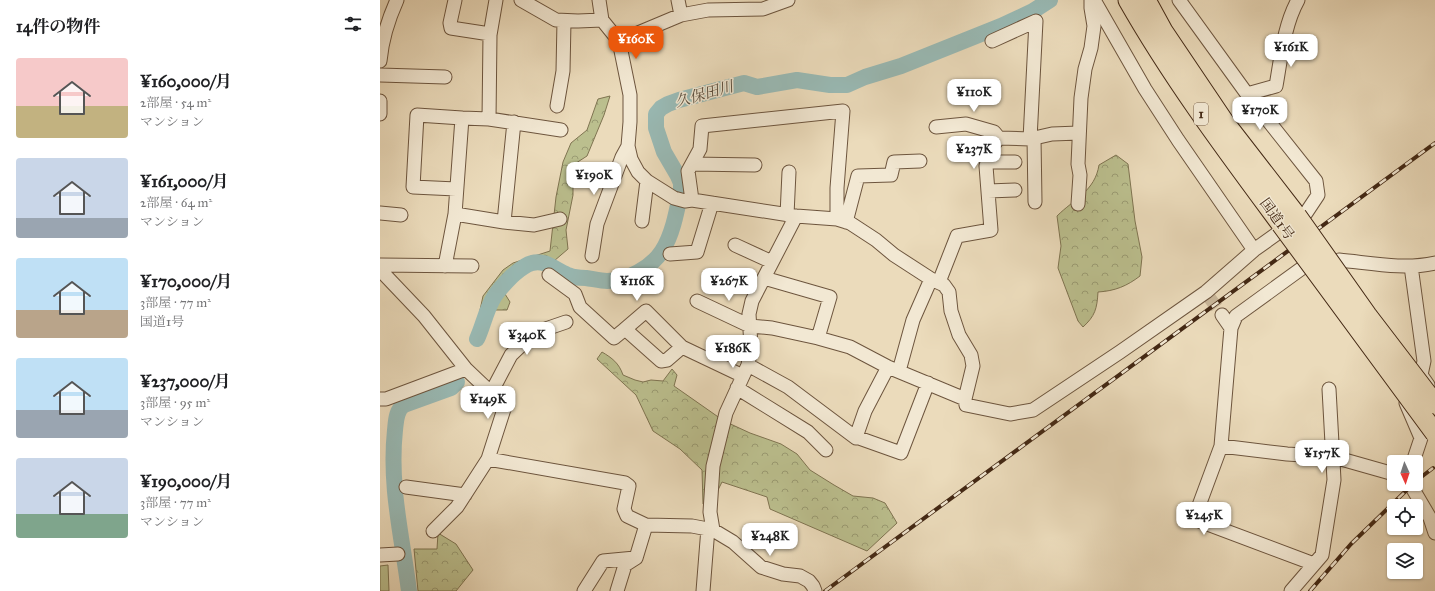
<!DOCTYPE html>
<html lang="ja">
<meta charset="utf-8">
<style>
:root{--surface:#fff;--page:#f2f2f2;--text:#202124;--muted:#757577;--accent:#ea580c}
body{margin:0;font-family:"IM FELL Great Primer","Noto Serif JP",serif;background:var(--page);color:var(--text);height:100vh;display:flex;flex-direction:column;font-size:15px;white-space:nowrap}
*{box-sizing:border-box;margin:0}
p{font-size:13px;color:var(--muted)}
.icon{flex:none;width:22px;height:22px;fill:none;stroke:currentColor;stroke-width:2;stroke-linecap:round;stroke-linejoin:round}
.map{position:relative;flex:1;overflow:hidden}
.sheet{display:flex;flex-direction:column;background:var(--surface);width:380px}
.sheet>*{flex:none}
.needle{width:26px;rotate:177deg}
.tools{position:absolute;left:1007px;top:455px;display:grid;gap:8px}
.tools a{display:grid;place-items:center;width:36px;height:36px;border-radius:4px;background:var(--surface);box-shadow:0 1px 3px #0004;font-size:20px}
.price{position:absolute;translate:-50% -34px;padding:0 9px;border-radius:8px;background:#fff;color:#222;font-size:13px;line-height:26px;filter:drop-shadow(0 1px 2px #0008)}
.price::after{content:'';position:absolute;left:50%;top:24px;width:12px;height:9px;margin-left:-6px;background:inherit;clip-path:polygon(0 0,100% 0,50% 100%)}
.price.current{background:var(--accent);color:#fff}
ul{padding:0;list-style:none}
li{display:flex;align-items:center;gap:12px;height:100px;padding:0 16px}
li span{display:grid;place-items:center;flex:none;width:112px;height:80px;border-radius:4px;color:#555}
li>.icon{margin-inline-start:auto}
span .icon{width:48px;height:48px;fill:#fffc;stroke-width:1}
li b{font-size:17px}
h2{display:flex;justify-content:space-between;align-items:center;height:48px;padding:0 16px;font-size:17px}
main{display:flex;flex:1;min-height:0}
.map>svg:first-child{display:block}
.forest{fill:url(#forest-crowns);stroke:#7f7451}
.pitch{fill:#bbbf8e;stroke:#7f7451}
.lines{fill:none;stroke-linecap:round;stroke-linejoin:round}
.river{stroke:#99bab5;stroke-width:16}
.minor-tunnel{stroke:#c9b79a;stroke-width:13;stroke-dasharray:13 6;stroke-linecap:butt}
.minor-casing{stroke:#6d553e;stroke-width:15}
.highway-casing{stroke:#432814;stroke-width:21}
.minor{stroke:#f2e8d3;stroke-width:13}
.highway{stroke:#ebdbbb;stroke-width:19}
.rail-casing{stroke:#432814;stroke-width:4}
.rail{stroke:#f2e8d3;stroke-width:2.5;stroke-dasharray:8;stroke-linecap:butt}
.highway-bridge-casing{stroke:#432814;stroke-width:21;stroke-linecap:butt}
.highway-bridge{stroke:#ebdbbb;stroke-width:19}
.labels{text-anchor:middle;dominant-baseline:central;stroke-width:3;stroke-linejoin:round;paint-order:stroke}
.shield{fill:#f2e8d3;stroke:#78624d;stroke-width:1}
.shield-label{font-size:13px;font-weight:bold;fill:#432814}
.street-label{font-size:14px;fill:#432814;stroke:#f2e8d3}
.water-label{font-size:15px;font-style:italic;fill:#584c3c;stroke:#f2e8d3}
</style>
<main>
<section class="sheet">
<h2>14件の物件<svg class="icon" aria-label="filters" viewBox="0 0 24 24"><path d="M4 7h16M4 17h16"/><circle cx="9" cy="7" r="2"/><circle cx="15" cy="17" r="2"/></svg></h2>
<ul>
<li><span style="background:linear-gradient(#f6c9c9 60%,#c2b280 0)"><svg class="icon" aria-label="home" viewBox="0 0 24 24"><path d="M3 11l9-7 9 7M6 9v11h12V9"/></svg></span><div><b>¥160,000/月</b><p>2部屋 · 54 m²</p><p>マンション</p></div></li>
<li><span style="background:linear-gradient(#c9d6e8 75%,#9aa5b1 0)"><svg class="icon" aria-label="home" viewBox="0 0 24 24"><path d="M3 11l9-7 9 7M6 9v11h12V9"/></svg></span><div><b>¥161,000/月</b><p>2部屋 · 64 m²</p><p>マンション</p></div></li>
<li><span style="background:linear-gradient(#bfe0f5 65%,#b9a48a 0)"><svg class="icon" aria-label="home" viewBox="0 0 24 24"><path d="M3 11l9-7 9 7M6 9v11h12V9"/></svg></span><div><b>¥170,000/月</b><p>3部屋 · 77 m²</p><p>国道1号</p></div></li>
<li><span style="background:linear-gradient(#bfe0f5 65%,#9aa5b1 0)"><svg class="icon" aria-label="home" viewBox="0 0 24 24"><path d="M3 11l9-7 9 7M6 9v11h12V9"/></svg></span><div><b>¥237,000/月</b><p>3部屋 · 95 m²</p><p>マンション</p></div></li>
<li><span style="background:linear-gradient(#c9d6e8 70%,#7fa58c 0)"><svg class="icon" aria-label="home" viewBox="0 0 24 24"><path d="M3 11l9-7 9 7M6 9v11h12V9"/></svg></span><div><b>¥190,000/月</b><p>3部屋 · 77 m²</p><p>マンション</p></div></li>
</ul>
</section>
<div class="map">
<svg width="1055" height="591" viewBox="0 0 1055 591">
<defs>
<pattern id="forest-crowns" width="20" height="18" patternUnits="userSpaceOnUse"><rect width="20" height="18" fill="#bbbf8e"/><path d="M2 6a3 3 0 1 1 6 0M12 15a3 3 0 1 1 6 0" fill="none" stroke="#9a9b73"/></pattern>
</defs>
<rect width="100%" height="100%" fill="#ebdbbb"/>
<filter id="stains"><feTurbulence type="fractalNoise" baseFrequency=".005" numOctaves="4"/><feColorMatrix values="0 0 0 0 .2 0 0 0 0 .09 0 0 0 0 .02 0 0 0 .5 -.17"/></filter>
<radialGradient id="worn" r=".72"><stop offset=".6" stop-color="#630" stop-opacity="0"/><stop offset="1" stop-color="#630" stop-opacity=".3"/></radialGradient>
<path class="forest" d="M230,96l-6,19 -17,41 -14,9v30l-7,35 2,19 -14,12 -21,1 -9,4 -26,24 7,4 5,8 -3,8h-27l3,-14 20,-26 10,-7 37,-12 6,-54 7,-35 8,-19 16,-13 11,-31z
M736,155l12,9 7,57 7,36 -2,19c-13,10 -25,15 -42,16 -1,17 -3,24 -15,35l-5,-6 -20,-53 3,-22 -4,-30c17,-17 38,-25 42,-51z
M222,352c10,6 17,11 21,23l12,5 8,2 8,-2 12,1 9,-12 5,6 -3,11 50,35 26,12 31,11 16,10 13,16 24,15 19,11 20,2 12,5 12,20 -30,28 -97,-42 -3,-12 -45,-15 -12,24 -7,-2 -1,-34 -22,-21 -27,-18 -17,-36 -39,-36z
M58,533l18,11 17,26 -17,21h-38l-4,-42h23z"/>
<path class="pitch" d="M8,565l1,26h-9v-25z"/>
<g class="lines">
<path class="river" d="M97,339c6,-13 9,-29 17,-42 5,-8 11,-14 18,-21 6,-5 12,-11 20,-13 14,-4 24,8 36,12 6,3 12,3 18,3 7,1 15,3 21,3 20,0 44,-13 55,-30 11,-17 15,-41 19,-61v-7l-3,-7 -14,-24 -8,-24v-14l5,-6 7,-4 11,-4 65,-17 13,4 40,-7 33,5h17l18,-8 36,-11 100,-40 32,-15 17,-11
M29,591c-7,-55 -20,-105 -14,-161 1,-9 1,-20 9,-25l47,-17 6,-6"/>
<path class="minor-tunnel" d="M829,297l13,18"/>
<g class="minor-casing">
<path id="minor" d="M75,0l-5,23 1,5 39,6
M141,0l35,20 22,1 24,-1 17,21 11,54v27l-2,24 3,13 7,13 9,9 27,17 11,3 7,-1 104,16 41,3 13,4 26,17 18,15 37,24 13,6 5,7 2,19 8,24 12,20 2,11 -8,33 1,6 44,9 23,-4 87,-58 86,-60 48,-42 52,-37 12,-18 -2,-14 -69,-87 -68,-94
M219,0l3,20
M298,0l3,15
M714,0l51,89 33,51 76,110
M239,41l62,-26 27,-5 55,-1 25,-9
M612,41l44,-20 -6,118
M0,61c2,-22 8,-41 17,-61
M0,75l65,2
M867,94l29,-8c5,-28 8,-61 22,-86
M0,101v13
M177,106l6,-35 1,-50
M109,119l1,-84 6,-35
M556,127l30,-3 28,8 5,6
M654,138l1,64
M608,162h27
M312,164l63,1
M76,189l-43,-2 4,-72 45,3
M608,191l27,-1
M312,200l-4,-29 12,-22 2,-23 141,-15 -6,77v31
M698,204l2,-29 -2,-11 3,-66 4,-29 6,-21 3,-22 -3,-18v-8
M0,213l21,2
M75,214l49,8 30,3 26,-6
M407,215l2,-43
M262,221l5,-40
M124,222l10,-100
M466,222l12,-46 33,-1 3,-13 26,-1
M355,245l37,17
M290,254l27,-2 15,-49
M212,256l5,-32 25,-67 6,-11
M959,260c32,3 64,10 96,3
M0,265l92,1
M0,266l5,9 39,41 42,53 39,37 -17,53 137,24 4,3 -5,23 3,7 19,9 46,1 21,4 20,12 28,25 22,7 17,2 9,5 4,5 2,5
M65,266l10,-52 7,-96 27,1 72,11
M1031,266l13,95 -3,14 7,10
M169,275l26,19 5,13 34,31 11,-9
M384,278l66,19 -12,41
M559,282l18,-46 34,-6 -5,-64 5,-18 8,-10 31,1 22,-5 27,-1
M317,301l53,25 22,2 46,10 32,9 38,20 77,32
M842,315l9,13
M302,347l-15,13 -6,1 -36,-32 21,-18 36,36 61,29
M368,365l40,22 68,51
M508,367l-23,44 -9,26 45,16 27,-70
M519,371l14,-51 18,-41
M357,388l71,44 18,18
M111,393l20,-38 23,-22 32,-11
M0,399h6l80,-30
M1026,403l15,35 -8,24
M841,446l66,8 47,3 60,17
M1030,484l20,34 5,15
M26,487l59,8
M333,530l-3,-18 3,-46 13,-53 22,-48 3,-19 -2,-32 3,-13 44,-85
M53,531l24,-24 31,-48
M0,555l18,-1
M934,564l-120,-45 27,-73 10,-118 5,-12 80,-58
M204,591l19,-30 32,-3
M237,591l8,-26 11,-7 10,-33
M323,591l5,-63
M911,591l31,-36 12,-75 -5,-91"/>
</g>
<g class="highway-casing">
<path id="highway" d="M748,0c45,79 99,151 153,224
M766,0l17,31 62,92 72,93"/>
</g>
<use href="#minor" class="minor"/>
<use href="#highway" class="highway"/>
<g class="rail-casing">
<path id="rail" d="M1036,481l17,-13
M445,591l610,-448
M930,591l41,-47 62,-60"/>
</g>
<use href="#rail" class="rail"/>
<g class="highway-bridge-casing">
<path id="highway-bridge" d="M917,216l70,99 68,89
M901,224l154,209"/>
</g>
<use href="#highway-bridge" class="highway-bridge"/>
</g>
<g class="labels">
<rect class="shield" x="814" y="103" width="14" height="22" rx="3"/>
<g class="shield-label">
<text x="821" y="114">1</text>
</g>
<g class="street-label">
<text transform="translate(897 219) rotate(54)">国道1号</text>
</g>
<g class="water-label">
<text transform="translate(324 94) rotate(-16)">久保田川</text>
</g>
</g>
<rect width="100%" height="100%" filter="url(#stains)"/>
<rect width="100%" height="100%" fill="url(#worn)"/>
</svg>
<div class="tools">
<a><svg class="needle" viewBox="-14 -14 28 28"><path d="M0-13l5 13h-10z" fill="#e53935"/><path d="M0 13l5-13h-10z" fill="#757577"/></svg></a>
<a><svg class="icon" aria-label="locate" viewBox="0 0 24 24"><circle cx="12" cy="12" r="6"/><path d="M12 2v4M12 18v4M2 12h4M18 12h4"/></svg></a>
<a><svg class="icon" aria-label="layers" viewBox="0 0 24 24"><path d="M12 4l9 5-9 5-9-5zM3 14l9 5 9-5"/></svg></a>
</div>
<b class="price current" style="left:256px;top:60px">¥160K</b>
<b class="price" style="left:911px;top:68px">¥161K</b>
<b class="price" style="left:594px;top:113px">¥110K</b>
<b class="price" style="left:880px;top:131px">¥170K</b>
<b class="price" style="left:594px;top:170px">¥237K</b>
<b class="price" style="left:214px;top:196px">¥190K</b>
<b class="price" style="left:257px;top:302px">¥116K</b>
<b class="price" style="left:349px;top:302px">¥267K</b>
<b class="price" style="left:147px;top:356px">¥340K</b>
<b class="price" style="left:353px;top:369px">¥186K</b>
<b class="price" style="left:108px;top:420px">¥149K</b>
<b class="price" style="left:942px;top:474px">¥157K</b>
<b class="price" style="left:824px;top:536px">¥245K</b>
<b class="price" style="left:390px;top:557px">¥248K</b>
</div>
</main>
